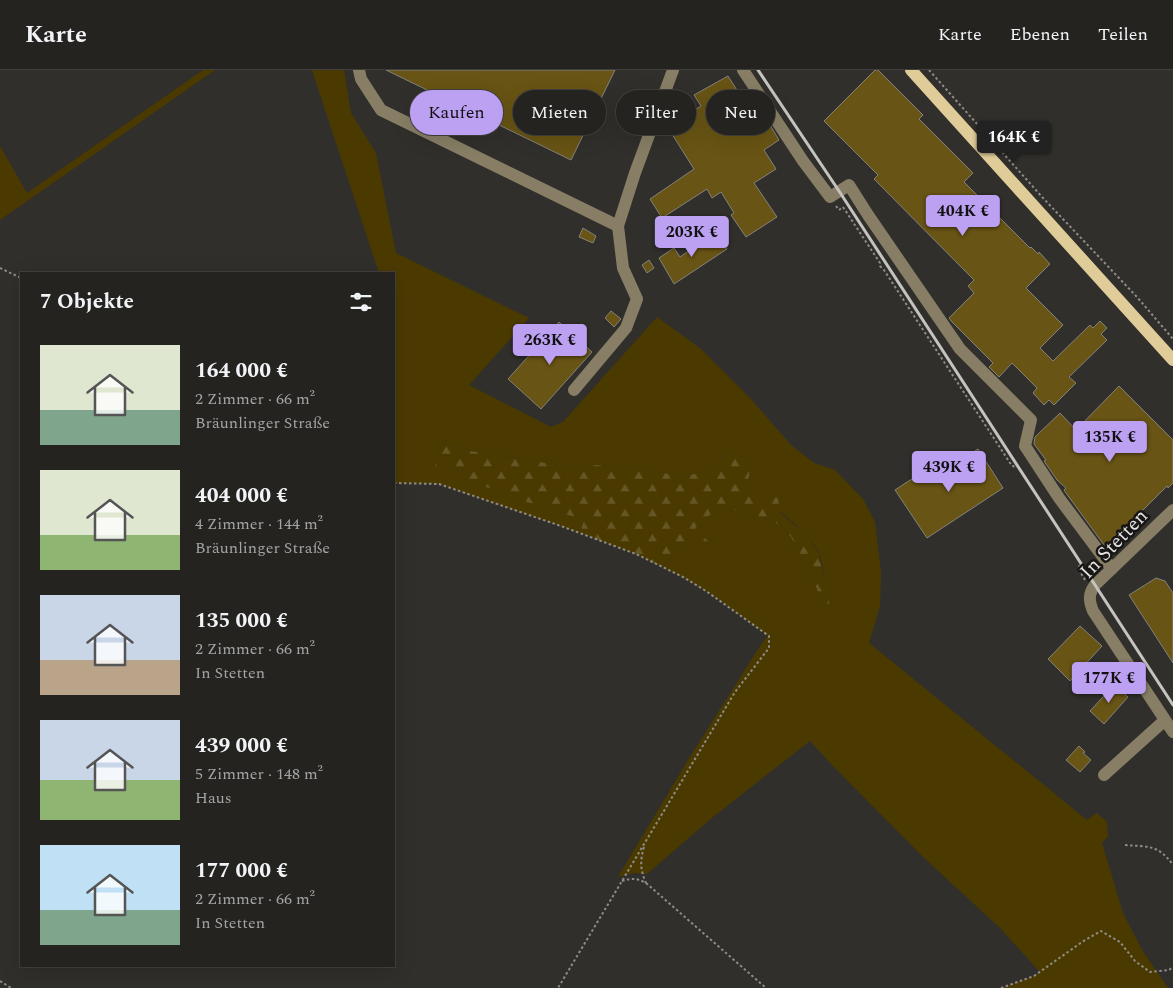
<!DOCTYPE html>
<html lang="de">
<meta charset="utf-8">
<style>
:root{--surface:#252320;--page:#312f2d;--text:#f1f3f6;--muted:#a3a4a5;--line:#42403e;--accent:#bca0f2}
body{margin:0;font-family:Spectral,serif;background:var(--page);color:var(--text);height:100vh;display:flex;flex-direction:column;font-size:19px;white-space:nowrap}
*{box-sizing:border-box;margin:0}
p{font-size:16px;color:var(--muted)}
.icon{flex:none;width:28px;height:28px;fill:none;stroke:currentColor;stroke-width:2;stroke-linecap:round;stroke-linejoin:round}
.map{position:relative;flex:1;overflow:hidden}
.details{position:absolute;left:20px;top:202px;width:375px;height:695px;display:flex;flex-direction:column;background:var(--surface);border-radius:0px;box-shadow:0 5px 20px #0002,0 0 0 1px var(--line)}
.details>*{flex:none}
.guide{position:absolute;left:410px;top:20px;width:475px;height:45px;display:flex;gap:10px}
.price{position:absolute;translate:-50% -42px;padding:0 11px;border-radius:5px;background:var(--accent);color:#111;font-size:16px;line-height:32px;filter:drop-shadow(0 1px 2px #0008)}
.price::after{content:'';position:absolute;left:50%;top:30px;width:15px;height:11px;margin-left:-8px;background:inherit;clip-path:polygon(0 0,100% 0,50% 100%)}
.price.active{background:#222;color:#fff}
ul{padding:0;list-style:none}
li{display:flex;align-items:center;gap:15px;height:125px;padding:0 20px}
li span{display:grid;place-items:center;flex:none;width:140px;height:100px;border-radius:0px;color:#555}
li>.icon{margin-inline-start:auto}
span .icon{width:60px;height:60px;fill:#fffc;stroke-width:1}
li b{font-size:21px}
h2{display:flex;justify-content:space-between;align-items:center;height:60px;padding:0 20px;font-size:21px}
.pill{padding:0 18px;border-radius:22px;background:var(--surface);box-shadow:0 5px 20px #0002,0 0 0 1px var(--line);font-size:18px;line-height:45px}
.pill.active{background:var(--accent);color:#111}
header{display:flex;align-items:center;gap:30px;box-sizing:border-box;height:70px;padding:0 25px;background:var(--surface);border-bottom:1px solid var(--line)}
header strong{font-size:24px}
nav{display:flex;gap:28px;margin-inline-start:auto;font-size:18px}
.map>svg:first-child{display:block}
.green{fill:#4b3a00}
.forest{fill:url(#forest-firs)}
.building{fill:#685414;stroke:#84827d}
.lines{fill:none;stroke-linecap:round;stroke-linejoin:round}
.path{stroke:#8e8c89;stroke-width:2;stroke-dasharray:2.5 2.5;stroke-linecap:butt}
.minor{stroke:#877e65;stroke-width:12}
.major{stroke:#dfcc99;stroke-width:12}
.rail{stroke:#c4c3c0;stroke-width:3}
.labels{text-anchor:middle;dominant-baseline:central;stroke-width:5;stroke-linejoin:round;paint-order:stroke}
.street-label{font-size:20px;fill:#e5e4e2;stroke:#181716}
</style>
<header>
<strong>Karte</strong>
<nav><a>Karte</a><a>Ebenen</a><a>Teilen</a></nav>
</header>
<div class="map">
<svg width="1173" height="918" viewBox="0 0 1173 918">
<defs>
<pattern id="forest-firs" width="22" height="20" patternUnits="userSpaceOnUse" patternTransform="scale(1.25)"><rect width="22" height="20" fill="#4b3a00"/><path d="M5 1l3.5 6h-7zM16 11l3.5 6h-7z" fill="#655625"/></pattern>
</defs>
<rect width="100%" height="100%" fill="#312f2b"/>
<path class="green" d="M203,0h12l-215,150v-74l27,47z
M312,0h32l7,43 25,40 20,100 133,65 -60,67 82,42 12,-5 94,-105 44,32 49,49 41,47 23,18 21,7 28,29 12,23 6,50 -1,34 -11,37 218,177 10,-7 10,9 1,14 -6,7 21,70 19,37 26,38h-167l33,-12 6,-4 -40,-44 -78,-72 -90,-91 -22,-24 -97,76 -66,57 -13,-1 -16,4 70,-117 74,-117 6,-7c-33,-24 -65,-50 -102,-67l10,-24 35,-1 -17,-16 26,-22 54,15 17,16 26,52 9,29c-1,-18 0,-48 -7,-65 -13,-26 -49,-48 -72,-65l5,-30 -27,-4 -11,17 -32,5 -49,-8 -38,-3 -17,3 -114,-18 -22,-8 -6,25h11l17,4v8l63,23 57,18 -4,13 -141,-49 -45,-1v-209h-15l-2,-7z"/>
<path class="forest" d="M441,372l23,8 114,18 17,-3 38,3 49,8 32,-5 11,-17 27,4 -5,30 31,10 2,15 27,22 12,19 13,62 -6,3 -9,-30 -26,-52 -17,-16 -54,-15 -25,22 17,17h-36l-10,24 -30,-15 -56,-21 4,-13 -57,-18 -63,-23v-8l-17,-4h-12z"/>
<path class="building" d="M386,0h229l-44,90z
M875,0h3l45,45 -4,4 54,54 -9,9 66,66 1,-1 7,7 1,-2 11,12 -24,24 37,37 -23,23 13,13 37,-36 3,3 7,-7 7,7 -6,6 6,6 -38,37 7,6 -22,22 -5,-5 -5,5 -11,-12 4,-5 -25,-25 -13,14 -10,-10 4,-4 -41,-41 -3,-4 25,-25 -6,-7 6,-6 -100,-101 4,-4 -54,-54z
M728,6l34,54 8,-5 9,15 -15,10 12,19 -22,14 23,34 -31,20 -15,-22 3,-2 -13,-21 -9,6 -5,-9 -45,29 -12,-19 44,-30 -24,-38 13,-8 -2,-4 20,-13 -7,-11z
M583,158l13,8 -3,7 -14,-6z
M717,161l10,18 -53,35 -15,-26 15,-10 6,9z
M649,190l5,8 -7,5 -5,-8z
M611,241l10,8 -7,8 -9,-9z
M559,252l33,30 -51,57 -33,-30z
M1119,316l54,54v43l-5,5 -1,-2 -52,52 2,2 -10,9 -41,-56 -2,-3 2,-2 -9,-8 -13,-19 2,-1 -12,-16 1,-7 25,-24 16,17z
M978,379l25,39 -76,50 -32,-48 29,-19 6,10z
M1156,508l9,3 8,12v70l-44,-68z
M1080,556l22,20 -32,35 -22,-22z
M1114,615l14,12 -24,27 -14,-13z
M1079,676l6,6 -2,1 8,7 -11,12 -14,-12z"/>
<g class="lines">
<path class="path" d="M929,0l114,128 94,99 36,42
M836,136l3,4 4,-3 37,56v3l4,4 128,196 5,1
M0,198l21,10
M394,413l45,1 119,41 78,29 47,23 23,14 63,45v12l-34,44 -177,296
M1080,495l-2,3 7,12
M1125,775c23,2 33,-1 48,20
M644,777c-4,14 -4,22 2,36
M622,811c9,-3 15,-3 24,2l120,105
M0,911l11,7
M1001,918l33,-12 48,-34 19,-11 19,11 15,19 15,11 19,-2 4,-3"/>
<path class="minor" d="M359,0l2,9 20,31 237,116
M743,0l60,91 27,36 19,-12 19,30 92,134 71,71 -6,26 34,52 53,71
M574,320l52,-62 11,-29 -14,-31 -5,-42 17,-53 38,-103
M1173,440l-78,75c-7,9 -6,16 -2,26l80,121
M1104,705l61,-55"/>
<path class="major" d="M911,0l262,290"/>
<path class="rail" d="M758,0l81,121 334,514"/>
</g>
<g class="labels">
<g class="street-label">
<text transform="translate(1114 474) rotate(-46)">In Stetten</text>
</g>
</g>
</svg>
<b class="price active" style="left:1014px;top:93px">164K €</b>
<b class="price" style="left:963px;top:167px">404K €</b>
<b class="price" style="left:692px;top:188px">203K €</b>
<b class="price" style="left:550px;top:296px">263K €</b>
<b class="price" style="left:1110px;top:393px">135K €</b>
<b class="price" style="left:949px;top:423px">439K €</b>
<b class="price" style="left:1109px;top:634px">177K €</b>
<div class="guide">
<a class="pill active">Kaufen</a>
<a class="pill">Mieten</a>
<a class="pill">Filter</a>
<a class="pill">Neu</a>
</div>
<section class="details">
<h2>7 Objekte<svg class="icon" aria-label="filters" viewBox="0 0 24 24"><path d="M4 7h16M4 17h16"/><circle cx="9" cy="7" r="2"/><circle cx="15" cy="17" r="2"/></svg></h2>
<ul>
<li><span style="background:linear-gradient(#dfe7d0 65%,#7fa58c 0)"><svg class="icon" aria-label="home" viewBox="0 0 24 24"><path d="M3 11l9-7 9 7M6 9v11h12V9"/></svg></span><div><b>164 000 €</b><p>2 Zimmer · 66 m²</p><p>Bräunlinger Straße</p></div></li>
<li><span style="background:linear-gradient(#dfe7d0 65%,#8fb573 0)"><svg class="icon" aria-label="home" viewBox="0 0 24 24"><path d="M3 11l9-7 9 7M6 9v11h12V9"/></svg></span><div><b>404 000 €</b><p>4 Zimmer · 144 m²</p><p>Bräunlinger Straße</p></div></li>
<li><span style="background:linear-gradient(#c9d6e8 65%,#b9a48a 0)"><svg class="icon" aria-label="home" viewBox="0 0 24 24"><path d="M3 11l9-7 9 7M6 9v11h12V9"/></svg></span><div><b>135 000 €</b><p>2 Zimmer · 66 m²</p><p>In Stetten</p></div></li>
<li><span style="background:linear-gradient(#c9d6e8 60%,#8fb573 0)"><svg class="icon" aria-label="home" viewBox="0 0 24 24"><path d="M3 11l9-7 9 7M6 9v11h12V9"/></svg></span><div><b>439 000 €</b><p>5 Zimmer · 148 m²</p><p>Haus</p></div></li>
<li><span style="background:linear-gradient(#bfe0f5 65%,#7fa58c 0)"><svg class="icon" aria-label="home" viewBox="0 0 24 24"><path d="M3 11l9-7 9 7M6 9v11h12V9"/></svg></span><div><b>177 000 €</b><p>2 Zimmer · 66 m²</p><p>In Stetten</p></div></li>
</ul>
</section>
</div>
